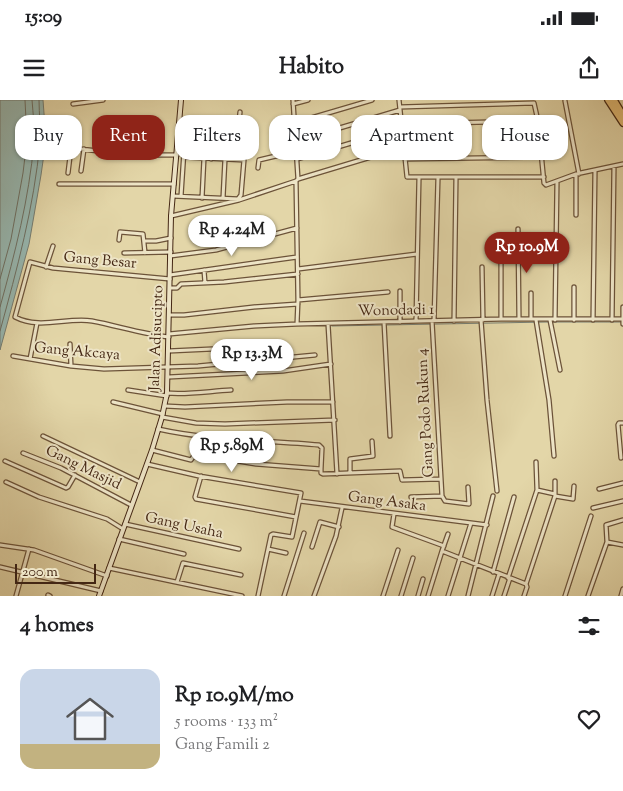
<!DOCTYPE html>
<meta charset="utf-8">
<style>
:root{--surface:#fff;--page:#f6f6f6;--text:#202124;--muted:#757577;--line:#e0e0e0;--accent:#8f2418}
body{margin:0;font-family:"Sorts Mill Goudy",serif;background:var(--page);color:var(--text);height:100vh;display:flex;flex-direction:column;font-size:19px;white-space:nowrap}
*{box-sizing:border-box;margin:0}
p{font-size:16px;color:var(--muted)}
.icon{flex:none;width:28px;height:28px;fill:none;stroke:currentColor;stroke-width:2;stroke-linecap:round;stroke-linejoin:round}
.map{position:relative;height:496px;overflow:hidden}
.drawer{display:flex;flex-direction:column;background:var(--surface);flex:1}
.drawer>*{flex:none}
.banner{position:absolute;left:15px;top:15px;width:594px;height:45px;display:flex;gap:10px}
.scale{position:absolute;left:15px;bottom:12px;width:81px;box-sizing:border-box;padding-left:5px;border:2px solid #442714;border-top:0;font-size:14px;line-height:18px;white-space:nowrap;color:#442714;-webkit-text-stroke:4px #ede4c6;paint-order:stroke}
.price{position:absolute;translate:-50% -42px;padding:0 11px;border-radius:18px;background:#fff;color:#222;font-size:16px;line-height:32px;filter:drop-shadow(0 1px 2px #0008)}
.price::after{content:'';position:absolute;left:50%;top:30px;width:15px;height:11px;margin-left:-8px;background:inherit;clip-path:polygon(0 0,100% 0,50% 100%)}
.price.selected{background:var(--accent);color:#fff}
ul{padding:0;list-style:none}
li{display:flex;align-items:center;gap:15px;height:125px;padding:0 20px}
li+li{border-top:1px solid var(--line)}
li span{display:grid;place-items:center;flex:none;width:140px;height:100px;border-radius:15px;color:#555}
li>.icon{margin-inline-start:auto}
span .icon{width:60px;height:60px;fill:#fffc;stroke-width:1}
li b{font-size:21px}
h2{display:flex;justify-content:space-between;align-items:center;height:60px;padding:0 20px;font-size:21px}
.pill{padding:0 18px;border-radius:15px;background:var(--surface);box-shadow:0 1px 4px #0004;font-size:18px;line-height:45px}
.pill.selected{background:var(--accent);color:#fff}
.status{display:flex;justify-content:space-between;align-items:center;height:35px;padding:0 25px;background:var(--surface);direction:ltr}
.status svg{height:14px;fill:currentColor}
header{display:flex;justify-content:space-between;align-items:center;height:65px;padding:0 20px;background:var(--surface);font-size:22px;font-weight:700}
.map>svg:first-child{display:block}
.water{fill:#97b7b0;stroke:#767d72}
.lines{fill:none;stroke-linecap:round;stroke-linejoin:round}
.shore{stroke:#6e6f62;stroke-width:1}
.stream{stroke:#767d72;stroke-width:1}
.street-casing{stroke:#6c5339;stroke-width:5.5}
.secondary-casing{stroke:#442714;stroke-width:6}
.highway-casing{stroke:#442714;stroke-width:8}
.street{stroke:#ede4c6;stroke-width:3}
.secondary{stroke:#ede4c6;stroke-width:4}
.highway{stroke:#e2bb74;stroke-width:5.5}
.labels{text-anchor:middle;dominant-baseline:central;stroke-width:4;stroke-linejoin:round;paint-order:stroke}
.street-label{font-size:15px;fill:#442714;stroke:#ede4c6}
</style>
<div class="status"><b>15:09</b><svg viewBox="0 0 49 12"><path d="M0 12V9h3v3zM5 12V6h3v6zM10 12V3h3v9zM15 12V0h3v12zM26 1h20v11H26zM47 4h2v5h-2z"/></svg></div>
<header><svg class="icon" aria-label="menu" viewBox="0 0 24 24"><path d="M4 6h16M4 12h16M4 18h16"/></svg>Habito<svg class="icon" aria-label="share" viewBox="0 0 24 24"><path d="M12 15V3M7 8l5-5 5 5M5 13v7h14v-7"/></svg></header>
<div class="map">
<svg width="623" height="496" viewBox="0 0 623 496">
<rect width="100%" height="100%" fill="#e3d6a8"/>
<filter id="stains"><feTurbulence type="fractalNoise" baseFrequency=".004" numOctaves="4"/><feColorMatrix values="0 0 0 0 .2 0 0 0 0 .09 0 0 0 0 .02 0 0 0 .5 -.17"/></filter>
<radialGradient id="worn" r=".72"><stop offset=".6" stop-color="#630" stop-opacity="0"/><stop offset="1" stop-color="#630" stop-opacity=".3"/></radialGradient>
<path class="water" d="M0,0h43l3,40 -5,35 -12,69 -29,106z"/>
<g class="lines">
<path class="shore" d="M0,179l11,-40 12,-66 4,-33 -2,-40
M0,207c15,-54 29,-108 34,-165 1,-14 -1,-28 -2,-42
M0,231c17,-62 34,-124 40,-189 1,-13 -1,-28 -1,-42"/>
<path class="stream" d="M552,222h69
M332,226l216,-4"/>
<g class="street-casing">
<path id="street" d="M293,0l5,79
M399,0l8,77h137
M565,1l14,73
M73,4l30,-4
M293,4l15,-4
M400,7l134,-4 4,18 6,62 2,2 30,-11 47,-10
M294,23l78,-23
M402,24l136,-3
M179,35l32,3
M522,39h18
M296,41l104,-31
M71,48l65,7h41
M211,59l2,-39 26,2 1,-10
M297,59l105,-31
M405,59l137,-2
M258,68l1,-8 38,-9
M81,71l3,-22
M68,73l5,-41
M576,74v41
M59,84h115
M173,96l65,3 3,-4 3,-35 -60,-3
M181,96l4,-60
M202,98l2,-40
M223,98l2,-39
M171,116l68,-16 57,-19
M518,129l1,90
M119,140l1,-8 23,2 2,19
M145,141h11l15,-3
M501,149v70
M124,153l47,-1
M170,156l46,-6 81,-22
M46,167l7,-21
M482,167l1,53
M298,169l119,-15
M204,170l1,13
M170,175l127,-18
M170,188h7l4,-4 43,-2 74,-8
M400,191v31
M531,193v26
M298,200l90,-8
M623,207v17
M169,215h15l70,-8 44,-3
M481,220l6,80 10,91
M536,220l13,80 5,56
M550,220l10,50
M555,220l2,-138
M574,220v-33
M593,220l2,-149
M612,220l2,-154
M416,221l3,-143
M432,221l10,175
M434,221l4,-143
M454,221l2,-143
M384,222l6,114
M297,224l1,-24 -2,-119 2,-2 106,-32
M328,224l9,150
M169,234l85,-8 43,-2 204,-5h122
M169,237c-26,-3 -51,-11 -77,-16 -26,-4 -52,9 -77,-4l15,-55 23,6 117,11
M70,244l1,22
M169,251l43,-2
M13,256l58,10 33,3 94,-3 117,-11
M30,259l7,-36
M169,277l114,-6 48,-7
M128,290l39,6
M167,293c21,2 43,-2 64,-3
M113,302l50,12
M165,306l20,1 102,-5h46
M162,317l34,6 29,1 110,-4
M158,329c54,12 107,11 161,16l3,3 -1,21
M43,336l97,46
M152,350l39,10 4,-6 61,10 65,5v4l2,1 77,-3 2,9 38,-1
M23,353l38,15 70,37
M621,358l-3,-33 1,-2h4
M5,361l61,27 2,-1 7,-12
M147,364l52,12 102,17 -9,44 -19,-3 -2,1 -13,61
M350,373v-14l23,-3 -1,-15
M201,376l-6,21 1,2 100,18
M6,382l33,15 68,22 16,10
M599,389l24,-6
M537,390l18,4
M442,396l3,5 24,3 -1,-17
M555,396l18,3 1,-13
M411,397l31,-1
M300,401l187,24
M593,408l30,-7
M394,414l-2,13 52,19
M125,424l114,25
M448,434l-6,17 84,33 29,-88v-15
M119,439l65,15
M607,442l16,3
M0,445l34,5 73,26
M312,447l8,-25 19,5
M268,449l18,4
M0,467l101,24
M109,468l133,28
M493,472l21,-75
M508,478l29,-88 -1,-28
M177,482l6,-19 58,12
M48,495l2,1
M16,496l13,-47
M284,496l20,-63
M314,496l22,-60 6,-28
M383,496l15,-46
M401,496l12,-38
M418,496l5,-17
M428,496l14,-45
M448,496l23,-73
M468,496l25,-100
M492,496l7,-22
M504,496l6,-18
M524,496l3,-9 -1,-3
M565,496l26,-80
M588,496l19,-54 -1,-17 17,-5
M621,496l2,-7"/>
</g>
<g class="secondary-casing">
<path id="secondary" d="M99,496l53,-146 10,-33 5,-24 4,-177 10,-116"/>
</g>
<g class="highway-casing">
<path id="highway" d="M608,0l15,23
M614,0l9,15"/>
</g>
<use href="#street" class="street"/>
<use href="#secondary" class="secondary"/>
<use href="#highway" class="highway"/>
</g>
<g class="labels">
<g class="street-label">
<text transform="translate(100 161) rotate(5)">Gang Besar</text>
<text transform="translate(396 211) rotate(-1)">Wonodadi 1</text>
<text transform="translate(157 238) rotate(-88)">Jalan Adisucipto</text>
<text transform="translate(77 252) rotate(5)">Gang Akcaya</text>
<text transform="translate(426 313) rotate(-93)">Gang Podo Rukun 4</text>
<text transform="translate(83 368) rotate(26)">Gang Masjid</text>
<text transform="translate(387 402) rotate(7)">Gang Asaka</text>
<text transform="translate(184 426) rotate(12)">Gang Usaha</text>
</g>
</g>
<rect width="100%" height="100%" filter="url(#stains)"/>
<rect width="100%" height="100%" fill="url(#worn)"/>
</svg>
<div class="scale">200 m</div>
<b class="price" style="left:232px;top:157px">Rp 4.24M</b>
<b class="price selected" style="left:527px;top:174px">Rp 10.9M</b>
<b class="price" style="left:252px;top:281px">Rp 13.3M</b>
<b class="price" style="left:232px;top:373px">Rp 5.89M</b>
<div class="banner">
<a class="pill">Buy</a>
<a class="pill selected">Rent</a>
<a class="pill">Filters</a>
<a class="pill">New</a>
<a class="pill">Apartment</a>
<a class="pill">House</a>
</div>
</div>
<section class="drawer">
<h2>4 homes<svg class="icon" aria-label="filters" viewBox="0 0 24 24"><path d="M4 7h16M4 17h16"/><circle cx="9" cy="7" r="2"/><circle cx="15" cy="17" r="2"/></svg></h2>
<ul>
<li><span style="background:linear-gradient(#c9d6e8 75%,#c2b280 0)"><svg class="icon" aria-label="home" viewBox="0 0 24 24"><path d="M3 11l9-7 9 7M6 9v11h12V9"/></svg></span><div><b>Rp 10.9M/mo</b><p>5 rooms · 133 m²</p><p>Gang Famili 2</p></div><svg class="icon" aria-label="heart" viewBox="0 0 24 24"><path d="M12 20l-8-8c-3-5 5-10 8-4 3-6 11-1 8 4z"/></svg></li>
</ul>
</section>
